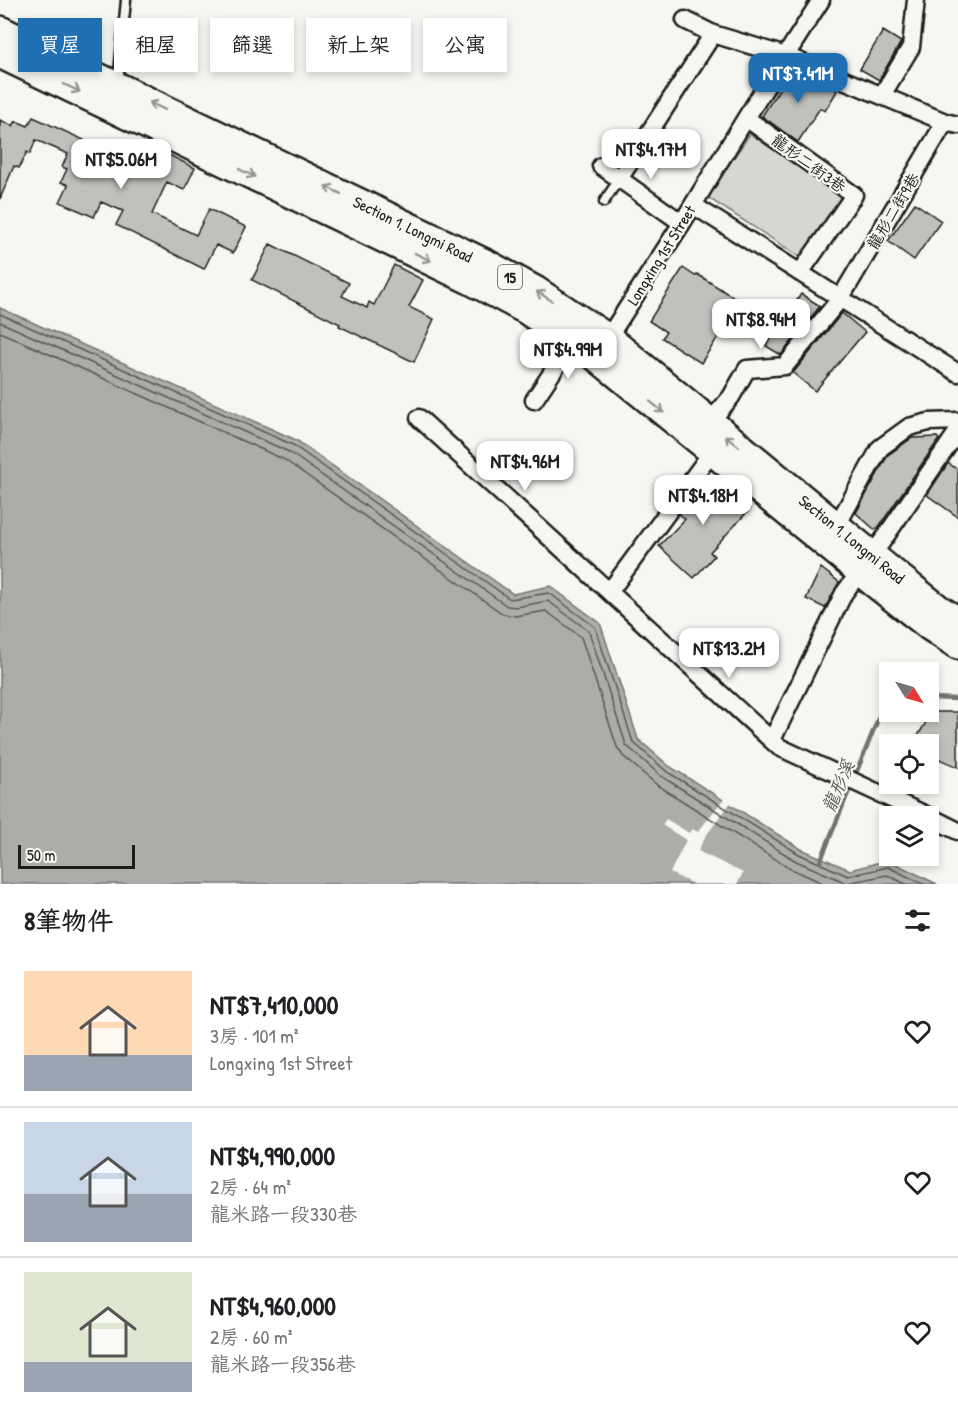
<!DOCTYPE html>
<html lang="zh-TW">
<meta charset="utf-8">
<style>
:root{--surface:#fff;--page:#f2f2f2;--text:#202124;--muted:#757577;--line:#e0e0e0;--accent:#1f6fb2}
body{margin:0;font-family:"Patrick Hand","LXGW WenKai TC",sans-serif;background:var(--page);color:var(--text);height:100vh;display:flex;flex-direction:column;font-size:22px;white-space:nowrap}
*{box-sizing:border-box;margin:0}
p{font-size:20px;color:var(--muted)}
.icon{flex:none;width:33px;height:33px;fill:none;stroke:currentColor;stroke-width:2;stroke-linecap:round;stroke-linejoin:round}
.map{position:relative;height:884px;overflow:hidden}
.details{display:flex;flex-direction:column;background:var(--surface);flex:1}
.details>*{flex:none}
.top-card{position:absolute;left:18px;top:18px;width:600px;height:54px;display:flex;gap:12px}
.needle{width:39px;rotate:127deg}
.buttons{position:absolute;left:879px;top:662px;display:grid;gap:12px}
.buttons a{display:grid;place-items:center;width:60px;height:60px;border-radius:0px;background:var(--surface);box-shadow:0 3px 9px #0003;font-size:30px}
.scale{position:absolute;left:18px;bottom:15px;width:117px;box-sizing:border-box;padding-left:6px;border:3px solid #1c1c1c;border-top:0;font-size:16px;line-height:21px;white-space:nowrap;color:#1c1c1c;-webkit-text-stroke:4px #f6f6f2;paint-order:stroke}
.price{position:absolute;translate:-50% -51px;padding:0 14px;border-radius:12px;background:#fff;color:#222;font-size:20px;line-height:39px;filter:drop-shadow(0 2px 3px #0008)}
.price::after{content:'';position:absolute;left:50%;top:36px;width:18px;height:14px;margin-left:-9px;background:inherit;clip-path:polygon(0 0,100% 0,50% 100%)}
.price.on{background:var(--accent);color:#fff}
ul{padding:0;list-style:none}
li{display:flex;align-items:center;gap:18px;height:150px;padding:0 24px}
li+li{border-top:2px solid var(--line)}
li span{display:grid;place-items:center;flex:none;width:168px;height:120px;border-radius:0px;color:#555}
li>.icon{margin-inline-start:auto}
span .icon{width:72px;height:72px;fill:#fffc;stroke-width:1}
li b{font-size:26px}
h2{display:flex;justify-content:space-between;align-items:center;height:72px;padding:0 24px;font-size:26px}
.pill{padding:0 21px;border-radius:0px;background:var(--surface);box-shadow:0 3px 9px #0003;font-size:21px;line-height:54px}
.pill.on{background:var(--accent);color:#fff}
.map>svg:first-child{display:block}
.green{fill:#d6d6d2;stroke:#797977;stroke-width:1.5}
.water{fill:#acaca9;stroke:#727271;stroke-width:1.5}
.pier{fill:#f6f6f2}
.lines{fill:none;stroke-linecap:round;stroke-linejoin:round}
.shore{stroke:#565654;stroke-width:1.5}
.stream{stroke:#727271;stroke-width:4.5}
.building{fill:#c0c0bd;stroke:#1c1c1c;stroke-width:1.5}
.lane-casing{stroke:#1c1c1c;stroke-width:13}
.street-casing{stroke:#1c1c1c;stroke-width:21}
.primary-casing{stroke:#1c1c1c;stroke-width:32}
.lane{stroke:#f6f6f2;stroke-width:8}
.street{stroke:#f6f6f2;stroke-width:16}
.primary{stroke:#f6f6f2;stroke-width:27}
.oneway{stroke:#949492}
.labels{text-anchor:middle;dominant-baseline:central;stroke-width:4.5;stroke-linejoin:round;paint-order:stroke}
.shield{fill:#f6f6f2;stroke:#5d5d5c;stroke-width:1.5}
.shield-label{font-size:15px;font-weight:bold;fill:#1c1c1c}
.street-label{font-size:16px;fill:#1c1c1c;stroke:#f6f6f2}
.water-label{font-size:18px;font-style:italic;fill:#565654;stroke:#f6f6f2}
</style>
<div class="map">
<svg width="958" height="884" viewBox="0 0 958 884">
<rect width="100%" height="100%" fill="#f6f6f2"/>
<filter id="ink" filterUnits="userSpaceOnUse"><feTurbulence type="fractalNoise" baseFrequency=".0167" numOctaves="2"/><feDisplacementMap in="SourceGraphic" scale="12" xChannelSelector="R" yChannelSelector="G"/><feConvolveMatrix kernelMatrix="1 2 1 2 8 2 1 2 1" color-interpolation-filters="sRGB"/></filter>
<g filter="url(#ink)">
<path class="green" d="M750,134l93,64 -38,62 -98,-63z"/>
<path class="water" d="M0,308l296,132 217,154 37,-8 50,37 38,116 31,27 132,83 49,21 38,-10 49,24h-937z"/>
<path class="pier" d="M725,797l7,4 -27,36 -7,14 45,22 -6,11h-44l-23,-11 16,-33 -24,-15 4,-6 23,14 3,-4 6,3z"/>
<g class="lines">
<path class="shore" d="M0,314l293,131 217,154 39,-6 46,34 38,115 33,29 133,83 49,22 40,-9 35,17
M0,322l289,130 218,154 9,1 32,-6 41,30 37,114 35,31 135,85 51,22 40,-8 19,9
M0,332l285,128 218,154 12,2 31,-5 35,26 36,110 6,9 34,29 132,83 36,16"/>
<path class="stream" d="M928,698l30,1
M820,862l67,-165 3,1"/>
</g>
<path class="building" d="M883,31l18,11 -22,38 -19,-11z
M793,71l35,14 9,6 -12,20 -5,-3 -22,34 -36,-26 16,-25z
M33,117l51,23 -4,7 62,27 13,-26 40,20 -11,22 -17,-8 -15,32 44,21 13,-26 37,18 -13,26 -17,-8 -12,24 -88,-44 7,-14 -22,-9 -7,15 -34,-15 8,-17 -7,-3 6,-13 -5,-2 6,-13 -32,-14 -6,14 -3,-2 -8,16 -5,-2 -14,33v-79l13,6 3,-5 12,5z
M915,203l26,18 -27,39 -26,-19z
M270,244l79,39 -7,13 25,12 2,-6 5,3 20,-40 29,15 -14,27 25,12 -20,43 -75,-36 1,-2 -88,-44z
M683,268l12,8 2,-2 44,28 -40,61 -39,-25 4,-6 -17,-11z
M801,294l19,12 -39,49 -15,-9z
M842,313l23,19 -50,59 -22,-18z
M937,437l2,2 -61,89 -4,1 -18,-16 32,-58 24,-17z
M948,463l10,7v47l-31,-22z
M706,478l10,4 34,27 -40,43 4,4 -20,22 -35,-32 26,-27 -6,-5z
M821,568l18,14 -14,26 -19,-9z
M932,712h26v55l-30,-13v-10h-15z"/>
<g class="lines">
<g class="lane-casing">
<path id="lane" d="M118,83l8,-83
M604,202l15,-23"/>
</g>
<g class="street-casing">
<path id="street" d="M685,20l28,14 73,22 159,66 13,3
M882,95l29,-48 5,-47
M746,118l108,77 -54,78
M601,166l81,57
M619,179l94,-145
M693,205l265,168
M604,344l78,-121 64,-105 75,-118
M534,400l39,-59
M419,418l360,329 149,69
M709,423l22,-26 16,-28 38,-3 55,-67 105,-177
M836,527l44,-79 29,-21 20,-5 29,-1
M610,591l102,-139
M772,740l72,-147 28,-37 86,-125
M928,816l30,15"/>
</g>
<g class="primary-casing">
<path id="primary" d="M0,30l489,235 46,25 73,48 278,229 53,42 19,12
M0,54l470,226 56,30 69,46 278,226 56,44 29,19"/>
</g>
<use href="#lane" class="lane"/>
<use href="#street" class="street"/>
<use href="#primary" class="primary"/>
</g>
<defs><path id="oneway-shaft" d="M-6 0H5M1.5-3L5.5 0L1.5 3" fill="none" stroke-width="1.6" stroke-linecap="round" stroke-linejoin="round" transform="scale(1.5)"/></defs>
<g class="oneway">
<use href="#oneway-shaft" transform="translate(72 88) rotate(26)"/>
<use href="#oneway-shaft" transform="translate(157 106) rotate(-155)"/>
<use href="#oneway-shaft" transform="translate(247 173) rotate(26)"/>
<use href="#oneway-shaft" transform="translate(333 190) rotate(-154)"/>
<use href="#oneway-shaft" transform="translate(423 257) rotate(26)"/>
<use href="#oneway-shaft" transform="translate(544 296) rotate(-148)"/>
<use href="#oneway-shaft" transform="translate(657 407) rotate(39)"/>
<use href="#oneway-shaft" transform="translate(732 441) rotate(-141)"/>
</g>
</g>
<g class="labels">
<rect class="shield" x="498" y="265" width="24" height="24" rx="4.5"/>
<g class="shield-label">
<text x="510" y="277">15</text>
</g>
<g class="street-label">
<text transform="translate(809 163) rotate(36)">龍形二街3巷</text>
<text transform="translate(893 211) rotate(-59)">龍形二街9巷</text>
<text transform="translate(413 229) rotate(26)">Section 1, Longmi Road</text>
<text transform="translate(661 255) rotate(-58)">Longxing 1st Street</text>
<text transform="translate(852 539) rotate(39)">Section 1, Longmi Road</text>
</g>
<g class="water-label">
<text transform="translate(838 786) rotate(-67)">龍形溪</text>
</g>
</g>
</svg>
<div class="buttons">
<a><svg class="needle" viewBox="-14 -14 28 28"><path d="M0-13l5 13h-10z" fill="#e53935"/><path d="M0 13l5-13h-10z" fill="#757577"/></svg></a>
<a><svg class="icon" aria-label="locate" viewBox="0 0 24 24"><circle cx="12" cy="12" r="6"/><path d="M12 2v4M12 18v4M2 12h4M18 12h4"/></svg></a>
<a><svg class="icon" aria-label="layers" viewBox="0 0 24 24"><path d="M12 4l9 5-9 5-9-5zM3 14l9 5 9-5"/></svg></a>
</div>
<div class="scale">50 m</div>
<b class="price on" style="left:798px;top:104px">NT$7.41M</b>
<b class="price" style="left:651px;top:180px">NT$4.17M</b>
<b class="price" style="left:121px;top:190px">NT$5.06M</b>
<b class="price" style="left:761px;top:350px">NT$8.94M</b>
<b class="price" style="left:568px;top:380px">NT$4.99M</b>
<b class="price" style="left:525px;top:492px">NT$4.96M</b>
<b class="price" style="left:703px;top:526px">NT$4.18M</b>
<b class="price" style="left:729px;top:679px">NT$13.2M</b>
<div class="top-card">
<a class="pill on">買屋</a>
<a class="pill">租屋</a>
<a class="pill">篩選</a>
<a class="pill">新上架</a>
<a class="pill">公寓</a>
</div>
</div>
<section class="details">
<h2>8筆物件<svg class="icon" aria-label="filters" viewBox="0 0 24 24"><path d="M4 7h16M4 17h16"/><circle cx="9" cy="7" r="2"/><circle cx="15" cy="17" r="2"/></svg></h2>
<ul>
<li><span style="background:linear-gradient(#ffd9b3 70%,#9aa5b1 0)"><svg class="icon" aria-label="home" viewBox="0 0 24 24"><path d="M3 11l9-7 9 7M6 9v11h12V9"/></svg></span><div><b>NT$7,410,000</b><p>3房 · 101 m²</p><p>Longxing 1st Street</p></div><svg class="icon" aria-label="heart" viewBox="0 0 24 24"><path d="M12 20l-8-8c-3-5 5-10 8-4 3-6 11-1 8 4z"/></svg></li>
<li><span style="background:linear-gradient(#c9d6e8 60%,#9aa5b1 0)"><svg class="icon" aria-label="home" viewBox="0 0 24 24"><path d="M3 11l9-7 9 7M6 9v11h12V9"/></svg></span><div><b>NT$4,990,000</b><p>2房 · 64 m²</p><p>龍米路一段330巷</p></div><svg class="icon" aria-label="heart" viewBox="0 0 24 24"><path d="M12 20l-8-8c-3-5 5-10 8-4 3-6 11-1 8 4z"/></svg></li>
<li><span style="background:linear-gradient(#dfe7d0 75%,#9aa5b1 0)"><svg class="icon" aria-label="home" viewBox="0 0 24 24"><path d="M3 11l9-7 9 7M6 9v11h12V9"/></svg></span><div><b>NT$4,960,000</b><p>2房 · 60 m²</p><p>龍米路一段356巷</p></div><svg class="icon" aria-label="heart" viewBox="0 0 24 24"><path d="M12 20l-8-8c-3-5 5-10 8-4 3-6 11-1 8 4z"/></svg></li>
</ul>
</section>
